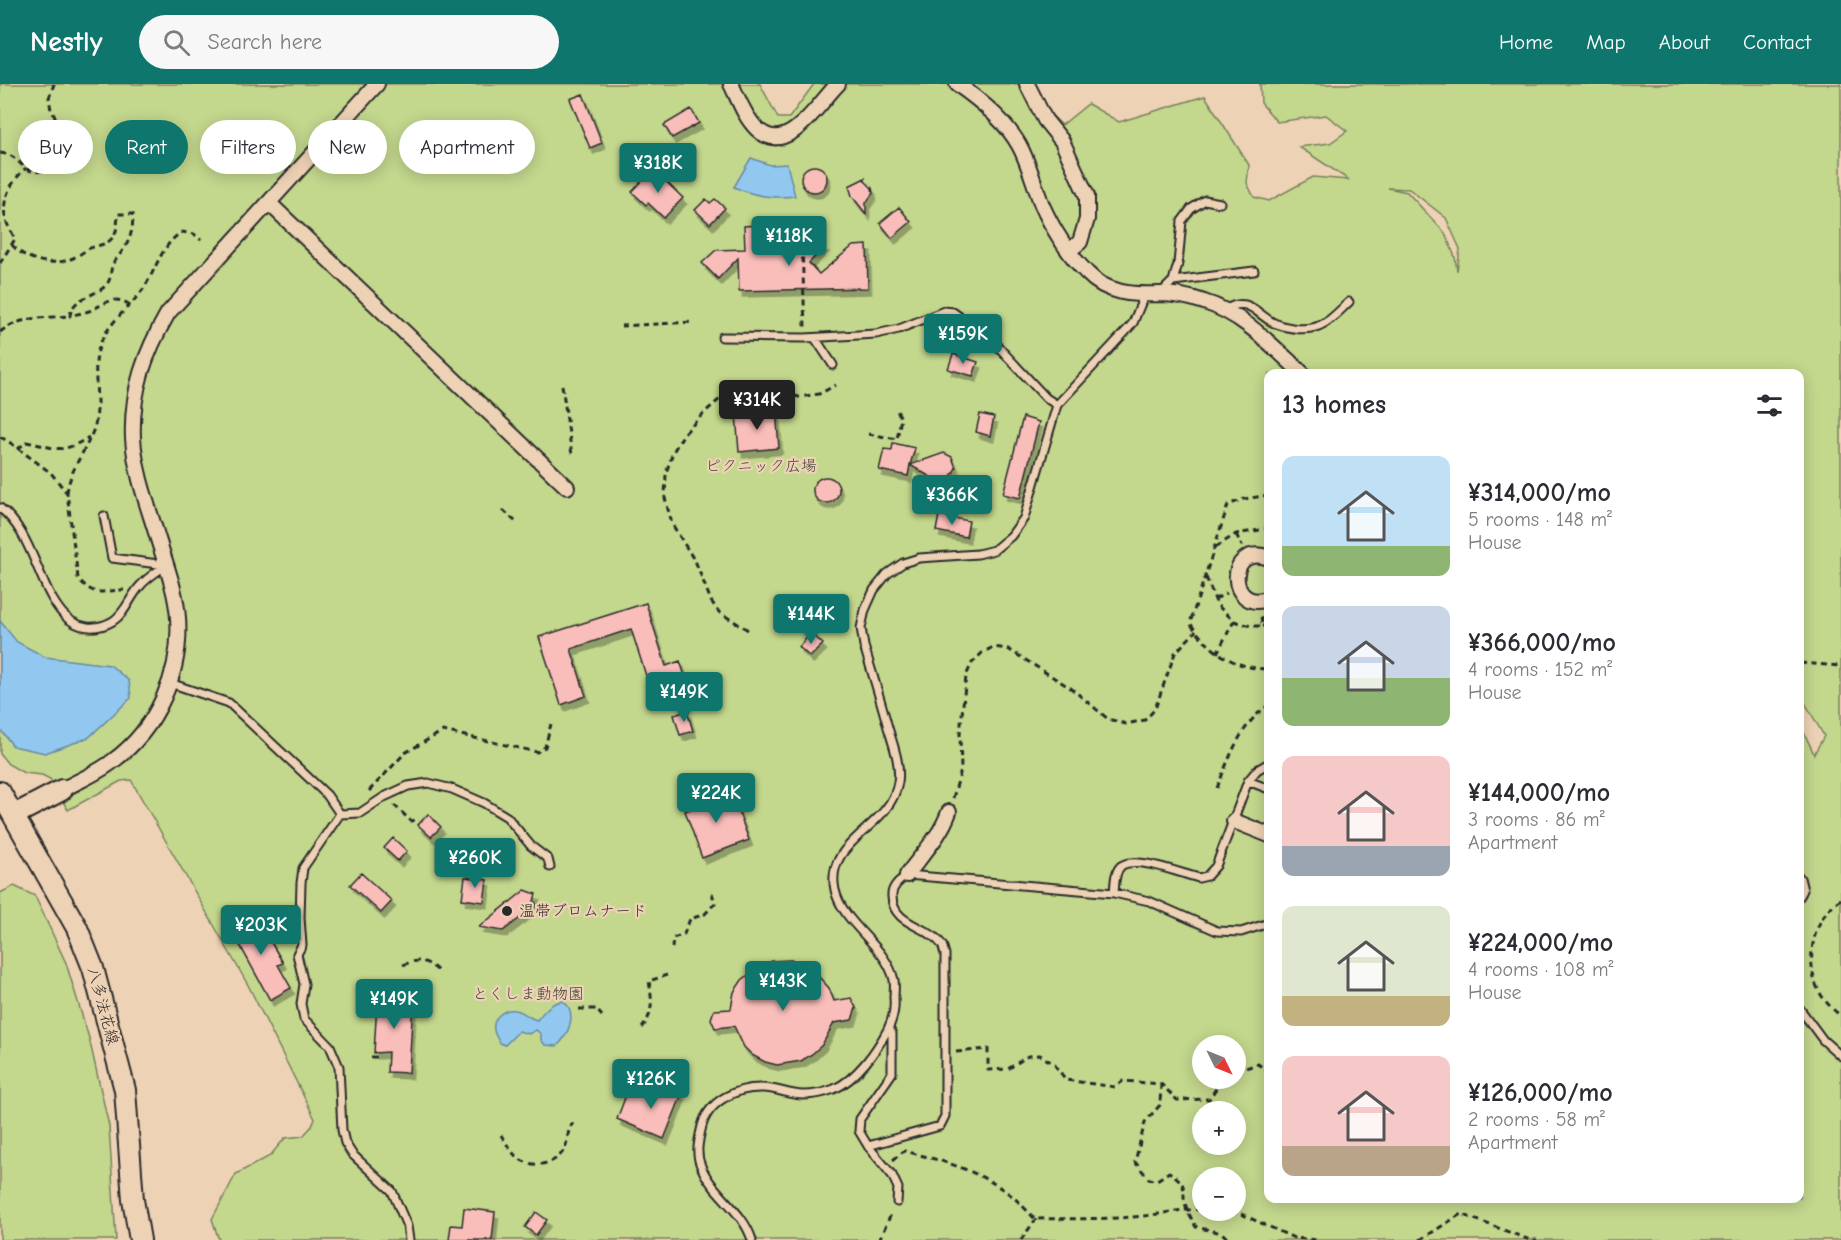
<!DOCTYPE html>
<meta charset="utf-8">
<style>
:root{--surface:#fff;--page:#f7f7f7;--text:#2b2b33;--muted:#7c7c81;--accent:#0f766e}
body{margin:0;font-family:"Comic Neue","Klee One",sans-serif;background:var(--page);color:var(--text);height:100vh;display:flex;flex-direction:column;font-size:22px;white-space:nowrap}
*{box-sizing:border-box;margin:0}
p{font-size:20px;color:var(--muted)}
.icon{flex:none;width:33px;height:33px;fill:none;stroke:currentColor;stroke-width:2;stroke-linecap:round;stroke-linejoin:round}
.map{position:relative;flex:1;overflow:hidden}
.sheet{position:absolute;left:1264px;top:285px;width:540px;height:834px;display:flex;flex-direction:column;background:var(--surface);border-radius:12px;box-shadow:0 3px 15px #0003}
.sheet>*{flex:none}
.top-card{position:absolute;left:18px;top:36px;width:570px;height:54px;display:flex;gap:12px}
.needle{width:39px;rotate:133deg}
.fabs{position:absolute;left:1192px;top:951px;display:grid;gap:12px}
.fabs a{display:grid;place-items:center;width:54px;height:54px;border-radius:50%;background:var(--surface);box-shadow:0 3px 15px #0003;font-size:30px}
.price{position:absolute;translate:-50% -51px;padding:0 14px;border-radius:6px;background:var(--accent);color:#fff;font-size:20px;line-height:39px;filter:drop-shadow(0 2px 3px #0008)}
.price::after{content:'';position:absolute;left:50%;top:36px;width:18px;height:14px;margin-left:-9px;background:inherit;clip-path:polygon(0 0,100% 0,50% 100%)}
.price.on{background:#222;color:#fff}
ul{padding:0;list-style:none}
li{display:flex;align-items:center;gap:18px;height:150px;padding:0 18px}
li span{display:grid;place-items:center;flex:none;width:168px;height:120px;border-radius:12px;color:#555}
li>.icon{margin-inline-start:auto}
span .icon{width:72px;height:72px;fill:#fffc;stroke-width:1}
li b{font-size:26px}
h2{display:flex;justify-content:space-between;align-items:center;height:72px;padding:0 18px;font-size:26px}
.tag{padding:0 21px;border-radius:27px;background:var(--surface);box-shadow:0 3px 15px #0003;font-size:21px;line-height:54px}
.tag.on{background:var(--accent);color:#fff}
header{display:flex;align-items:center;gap:36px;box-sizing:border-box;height:84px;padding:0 30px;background:var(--accent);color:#fff}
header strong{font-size:28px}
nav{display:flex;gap:33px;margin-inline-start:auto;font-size:21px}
.search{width:420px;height:54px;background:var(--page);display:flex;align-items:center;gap:15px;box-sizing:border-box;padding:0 21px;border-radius:33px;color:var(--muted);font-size:22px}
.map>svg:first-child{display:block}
.green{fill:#c3d78d;stroke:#77815c;stroke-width:1.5;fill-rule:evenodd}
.water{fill:#92c8f0;stroke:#6989a1;stroke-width:1.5}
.building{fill:#fabeba;stroke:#2b2b2b;stroke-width:1.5;filter:url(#shadow)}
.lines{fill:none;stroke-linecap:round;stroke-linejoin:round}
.lane-casing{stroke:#2b2b2b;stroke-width:11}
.street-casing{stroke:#2b2b2b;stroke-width:18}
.secondary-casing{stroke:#2b2b2b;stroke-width:24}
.path{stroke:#2b2b2b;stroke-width:3;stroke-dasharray:6 4.5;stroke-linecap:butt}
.lane{stroke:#eed2b5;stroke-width:7}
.street{stroke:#eed2b5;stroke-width:14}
.secondary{stroke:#eed2b5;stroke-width:20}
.poi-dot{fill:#2b2b2b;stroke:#eed2b5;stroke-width:2}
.labels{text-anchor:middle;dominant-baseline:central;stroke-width:4.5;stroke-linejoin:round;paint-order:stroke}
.park-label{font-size:16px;fill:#42453a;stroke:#eed2b5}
.poi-label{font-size:16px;fill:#2b2b2b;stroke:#eed2b5;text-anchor:start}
.street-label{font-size:16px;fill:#2b2b2b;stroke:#eed2b5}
</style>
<header>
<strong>Nestly</strong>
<div class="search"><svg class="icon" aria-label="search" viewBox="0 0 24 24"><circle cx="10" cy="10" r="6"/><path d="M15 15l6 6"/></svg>Search here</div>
<nav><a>Home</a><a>Map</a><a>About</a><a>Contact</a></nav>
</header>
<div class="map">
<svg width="1841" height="1156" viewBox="0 0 1841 1156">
<defs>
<filter id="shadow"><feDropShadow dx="3.5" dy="6" stdDeviation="0" flood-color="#0004"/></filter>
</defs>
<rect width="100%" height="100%" fill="#eed2b5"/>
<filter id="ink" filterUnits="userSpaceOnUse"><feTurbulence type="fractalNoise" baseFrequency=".0167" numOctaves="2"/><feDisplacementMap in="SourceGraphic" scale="12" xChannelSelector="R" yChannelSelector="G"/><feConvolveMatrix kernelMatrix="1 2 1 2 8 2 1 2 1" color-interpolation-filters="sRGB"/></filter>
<g filter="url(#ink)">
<path class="green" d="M0,0h760l18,34h11l25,-34h219l13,26 16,15 26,-21 31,18 86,-26 44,69 -2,18 7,14 15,4 44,-24 36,3 -50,-33 31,-4 17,-12 -21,-16 -49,7 -16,-19 -1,-19h581v1156h-1622l-7,-21 24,-45 34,-18 15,-18 18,-2 9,-10 3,-7 -67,-134 -117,-205 -10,1 -53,29 -18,-31 -8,-4 -18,-2 -16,-9 -8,-10zM1388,104l21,1 37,29 14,31 -3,22 -2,-14 -10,-24 -38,-41zM1269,290h531v320l24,42 -10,18 -14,-30v474h-531zM1203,962h33v32h-33zM1203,1028h33v32h-33zM1203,1094h33v32h-33z
M14,802l21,10 31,67 23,75 20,88 7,114h-116v-347z"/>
<path class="water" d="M751,74l19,7 17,-1 8,32c-23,3 -40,0 -61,-9z
M0,537l17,21 28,15 65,8 19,16 2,17 -43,40 -43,15 -32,-7 -13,-17z
M563,917c15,11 6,34 -6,45l-12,-1 -4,-5v-6l-5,-4 -7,4 -10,-3 -14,14 -5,-2c-2,-4 -6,-9 -6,-13 -2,-12 10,-22 21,-20 9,1 14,9 22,10 7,-9 14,-18 26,-19z"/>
<path class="building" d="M583,10l19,49 -12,5 -20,-49z
M691,25l8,14 -27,15 -8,-13z
M801 95a13 13 0 1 1 26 0a13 13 0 1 1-26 0Z
M653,85l30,29 -19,20 -16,-15 -2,2 -14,-13z
M865,94v3l7,7 1,5 -7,10v11l-14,-18 -3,-10z
M706,115l4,4 5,-4 10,9 -15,16 -15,-14z
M899,123l12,15 -19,16 -12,-15z
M758,141l1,23 66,-2 -16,17 10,11 34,-28 14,-1 1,43 -129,3 -1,-33 -20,21 -16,-16 14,-13 29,-1 -1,-23z
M953,270l25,8 -5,14 -25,-7z
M776,326l3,38 -40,4 -3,-38z
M980,330l14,3 -4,19 -14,-4z
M1023,333l16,5 -19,76 -17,-4z
M893,359l22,5 -5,17 34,-12 8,4 4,11 -6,10 -11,4 -29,-17 -2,11 -29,-6 5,-21 8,1z
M813 406a13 13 0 1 1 26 0a13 13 0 1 1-26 0Z
M939,431l30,6 -3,16 -30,-6z
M821,513l14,13 -12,12 -14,-12z
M646,519l20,63 14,-5 5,15 -35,12 -19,-59 -60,20 15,47 -25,9 -22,-68z
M811,549l12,11 -13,13 -11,-10z
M687,627l6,20 -13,4 -6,-20z
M719,708l2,6 11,-4 17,46 -47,18 -17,-47 9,-3 -2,-6z
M428,730l13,13 -10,10 -13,-12z
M393,754l14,13 -9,10 -14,-13z
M361,789l31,28 -11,12 -31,-28z
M465,793l22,3 -3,22 -22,-3z
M525,806l11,4 -2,7 3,4 -34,26 -24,-4z
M254,829l29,50 -5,2 13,23 -21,12 -40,-73z
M791,876l15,6 12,10 11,12 5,13 17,-3 5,10 -4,12 -18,3 -12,22 -10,9 -11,7 -24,4 -12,-3 -13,-7 -8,-8 -10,-21 -19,2 -4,-9 3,-9 17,-1 3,-17 8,-12 14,-11 16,-8z
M382,904l4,5h17v6l10,1 -4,73 -22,-1 1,-20 -14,1 3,-51 -4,-4z
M653,998l29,12 -18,45 -47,-20 11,-29 19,8z
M464,1124l31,4 -3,28h-43l2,-15 11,1z
M536,1128l11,8 -11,15 -11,-8z"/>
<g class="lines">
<g class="lane-casing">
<path id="lane" d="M1173,197l5,-17 4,-43 9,-12 14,-9 15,3
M1162,208l11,-11 81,-10
M1225,226c23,-15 31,4 49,13 12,5 29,8 42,4 13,-4 23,-16 33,-25
M722,253l83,1 71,-4 23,-5 45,-18 9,1 38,27 55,59 11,7
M815,254l18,27
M0,424c33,25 37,76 63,106 14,15 33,17 50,7 13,-8 17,-25 28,-36 7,-8 17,-14 25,-20l-54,-7 -8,-42
M170,599l59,20 98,92 13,19
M1248,697l9,-11 12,-7
M1800,794l3,12 -3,6
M1114,809c1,-8 0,-21 7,-27 15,-11 61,8 78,12l8,-2 9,-10 32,-85 21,8
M1800,925l23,31 18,16
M889,944l3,6v39l-32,46 -1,12 9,15 24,29 6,13 -1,14
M868,1062l72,-20 5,-10v-162c-1,-2 -2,-8 -3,-9 -13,-20 -49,-19 -50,-48 -1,-10 7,-16 15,-22l207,18 35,8 68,30 24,1 28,-9
M409,1156l-2,-14 -15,-35 -40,-37 -7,-11 -3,-13 -3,-63 -9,-21 -26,-27 -3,-15 3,-20 -7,-30 5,-9 -2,-27 1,-35 2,-15 37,-54 20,-1 24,-16 24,-11 20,-3 24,6 32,14 23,14 24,29 17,13 2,8
M752,1156c-9,-30 -40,-46 -51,-74 -6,-13 -2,-27 1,-40 7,-26 36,-39 61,-38 13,0 26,7 40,7 11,0 21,-2 31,-6 23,-10 43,-39 54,-60 5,-10 7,-20 6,-31 0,-5 1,-12 0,-18 -8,-35 -51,-55 -59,-90 -11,-51 56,-61 63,-108 3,-19 -6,-40 -11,-58 -7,-26 -15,-52 -23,-78l-3,-18 4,-18 9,-20 13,-16 16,-11 16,-5 59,-4 16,-4 17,-14 13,-18 33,-113 70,-75 6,-7 11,-27"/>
</g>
<g class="street-casing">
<path id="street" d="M731,0c7,14 14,34 26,45 31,29 62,-27 81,-45
M957,0c23,16 48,36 62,61 10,18 15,40 23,60 10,23 27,50 45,68 20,21 46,22 72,21 15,0 31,3 45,8 40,12 69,45 99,72
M1027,0l18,36 17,21 25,55v23l-7,23 -10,8
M269,119l298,284
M1269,474c-45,-17 -41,58 0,40
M62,706c16,-9 36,-17 51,-29 44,-32 69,-89 65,-143 -2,-27 -12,-53 -20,-79 -10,-33 -23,-67 -25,-101 -2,-47 12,-85 35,-125l209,-229
M1234,737l35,14
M907,791c15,-21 33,-38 42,-63"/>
</g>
<g class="secondary-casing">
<path id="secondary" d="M0,708l77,136 16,40 32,122 8,110 7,40
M14,731l48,-25"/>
</g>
<path class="path" d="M0,69c12,1 16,6 24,14 15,12 32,-2 42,-12v-12l-5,-16 -10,-17 -2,-12 5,-14
M12,161c14,15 36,21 56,15 7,-2 14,-7 20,-11 9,-4 20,-4 25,-12 5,-7 4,-14 5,-23h15c0,14 -2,25 -10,36 -3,5 -9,10 -11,16 -2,6 0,11 -5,18 -10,13 -35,12 -37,32 6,-2 13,-3 19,-5 16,-7 25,-17 41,-6
M802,163l3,80
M0,179l15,-24c-3,-7 -9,-15 -10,-23 -3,-19 7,-35 21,-48
M621,242l72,-4
M0,248c20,-16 45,-14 70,-16
M562,301l10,70
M868,350l29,5 4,-21 -5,-9
M0,353l8,4 43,32 16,20 11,85c17,21 23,12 46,12
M18,365l8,-7c30,5 33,14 63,-5
M67,409c3,-26 21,-44 28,-68 6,-25 -4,-53 4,-78 8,-24 31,-39 45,-59 12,-19 18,-44 38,-56l12,2 7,6
M1269,411l-25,4 -16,6 -38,118c19,27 44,46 79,46
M503,426l14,13
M1236,450l6,12
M1216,463l20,-13 30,-5 3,-32
M1206,493l11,28 17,16 -17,32
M1215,515l12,-6
M1234,537l17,5h11l-1,-12
M1262,542h7
M748,546l-29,-18 -8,-11 -15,-38 -24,-39 -7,-26 1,-25 7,-21 10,-17 20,-21 18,-16 19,-8 21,-2 38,9 20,-3 17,-9
M1800,579l41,3
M1217,704c12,-30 24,-65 52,-83
M369,707l36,-38 38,-22 94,21 8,-5 6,-23
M953,714l8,-28 -1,-36 6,-58 6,-13 10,-10 11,-6 15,2 64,40 36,30 18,5 19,-4 10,-11 20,-56 21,-22
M394,721l17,16 8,-2
M1841,815c-28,17 -36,60 -24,88 5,12 14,21 24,29
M672,864l1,-10 11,-4 6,-15 15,-5 10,-11 -3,-10
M403,881c16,-7 24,-5 37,8
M579,925h17l6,7
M642,944c12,-15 10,-29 7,-47l18,-6
M956,968l32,-3v21l20,-1 20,-13 12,-1 14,9 12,16 49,7 8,-6 38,3 16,16 32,-1 14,-21
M371,973h6
M1236,987l22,-7 11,9
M1161,1000l-1,21 -15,17 -10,40 14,17 8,1 12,-8c23,15 10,17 18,37 2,6 6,12 9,18l26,6 7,7
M501,1051c5,8 10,17 17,23 15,11 37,7 46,-8 5,-9 2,-19 9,-27
M893,1076l11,-9c37,9 73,19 104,42 10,7 19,18 27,26 36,-1 72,1 108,-3 21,-2 39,-8 60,-6
M1210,1126l29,3 55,25 24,2
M879,1156l13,-28
M1021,1156l15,-21
M1420,1156l41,-26 69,26h7"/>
<use href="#lane" class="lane"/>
<use href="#street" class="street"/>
<use href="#secondary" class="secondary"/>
</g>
</g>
<circle class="poi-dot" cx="507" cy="827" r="6"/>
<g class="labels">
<g class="park-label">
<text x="761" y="382">ピクニック広場</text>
<text x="528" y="910">とくしま動物園</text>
</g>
<g class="poi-label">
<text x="519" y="827">温帯ブロムナード</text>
</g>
<g class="street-label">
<text transform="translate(103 922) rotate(75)">八多法花線</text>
</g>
</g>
</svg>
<div class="fabs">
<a><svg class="needle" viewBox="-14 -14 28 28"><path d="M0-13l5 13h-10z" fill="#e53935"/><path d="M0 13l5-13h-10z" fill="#7c7c81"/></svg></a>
<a>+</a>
<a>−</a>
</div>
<b class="price" style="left:658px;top:110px">¥318K</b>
<b class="price" style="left:789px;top:183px">¥118K</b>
<b class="price" style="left:963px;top:281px">¥159K</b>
<b class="price on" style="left:757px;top:347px">¥314K</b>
<b class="price" style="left:952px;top:442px">¥366K</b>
<b class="price" style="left:811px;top:561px">¥144K</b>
<b class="price" style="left:684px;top:639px">¥149K</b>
<b class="price" style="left:716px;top:740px">¥224K</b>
<b class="price" style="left:475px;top:805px">¥260K</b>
<b class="price" style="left:261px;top:872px">¥203K</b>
<b class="price" style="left:783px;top:928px">¥143K</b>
<b class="price" style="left:394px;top:946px">¥149K</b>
<b class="price" style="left:651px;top:1026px">¥126K</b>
<div class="top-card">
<a class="tag">Buy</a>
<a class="tag on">Rent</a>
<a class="tag">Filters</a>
<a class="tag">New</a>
<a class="tag">Apartment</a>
</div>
<section class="sheet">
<h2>13 homes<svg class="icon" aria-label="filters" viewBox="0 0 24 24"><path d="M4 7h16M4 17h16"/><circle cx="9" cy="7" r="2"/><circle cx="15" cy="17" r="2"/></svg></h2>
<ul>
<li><span style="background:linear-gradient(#bfe0f5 75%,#8fb573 0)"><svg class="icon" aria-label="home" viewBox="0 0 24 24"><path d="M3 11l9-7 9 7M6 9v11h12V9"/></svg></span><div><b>¥314,000/mo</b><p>5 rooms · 148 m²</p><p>House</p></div></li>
<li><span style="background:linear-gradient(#c9d6e8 60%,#8fb573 0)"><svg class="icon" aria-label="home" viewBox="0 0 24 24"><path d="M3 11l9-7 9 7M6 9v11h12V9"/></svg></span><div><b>¥366,000/mo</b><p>4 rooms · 152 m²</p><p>House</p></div></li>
<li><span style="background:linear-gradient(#f6c9c9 75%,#9aa5b1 0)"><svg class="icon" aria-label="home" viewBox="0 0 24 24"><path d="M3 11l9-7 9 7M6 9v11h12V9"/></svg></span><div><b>¥144,000/mo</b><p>3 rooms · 86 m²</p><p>Apartment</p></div></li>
<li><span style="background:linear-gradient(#dfe7d0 75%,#c2b280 0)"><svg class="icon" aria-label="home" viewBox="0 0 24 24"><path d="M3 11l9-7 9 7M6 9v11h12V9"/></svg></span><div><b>¥224,000/mo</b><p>4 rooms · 108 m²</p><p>House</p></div></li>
<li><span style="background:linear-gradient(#f6c9c9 75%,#b9a48a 0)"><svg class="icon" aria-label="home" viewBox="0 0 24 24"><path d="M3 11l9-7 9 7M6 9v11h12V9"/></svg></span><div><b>¥126,000/mo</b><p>2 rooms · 58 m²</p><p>Apartment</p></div></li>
</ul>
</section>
</div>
